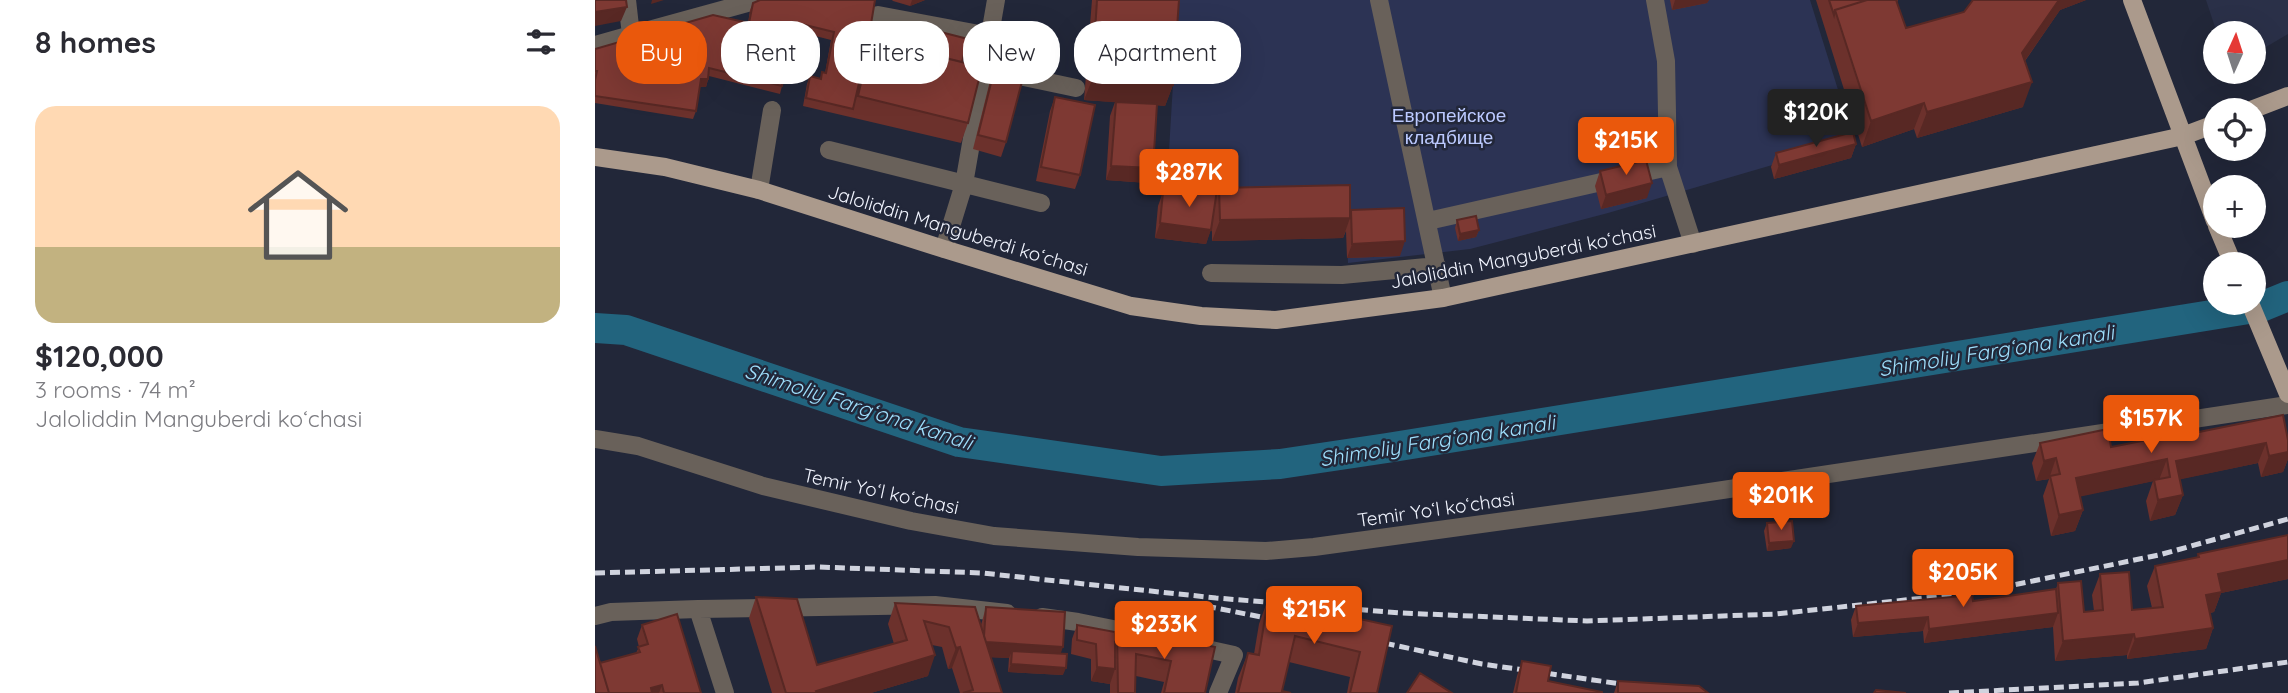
<!DOCTYPE html>
<meta charset="utf-8">
<style>
:root{--surface:#fff;--page:#f2f2f3;--text:#2b2b33;--muted:#7c7c81;--accent:#ea580c}
body{margin:0;font-family:Quicksand,sans-serif;background:var(--page);color:var(--text);height:100vh;display:flex;flex-direction:column;font-size:26px;white-space:nowrap}
*{box-sizing:border-box;margin:0}
p{font-size:23px;color:var(--muted)}
.icon{flex:none;width:38px;height:38px;fill:none;stroke:currentColor;stroke-width:2;stroke-linecap:round;stroke-linejoin:round}
.map{position:relative;flex:1;overflow:hidden}
.sheet{display:flex;flex-direction:column;background:var(--surface);width:595px}
.sheet>*{flex:none}
.hud{position:absolute;left:21px;top:21px;width:665px;height:63px;display:flex;gap:14px}
.needle{width:46px;rotate:3deg}
.buttons{position:absolute;left:1608px;top:21px;display:grid;gap:14px}
.buttons a{display:grid;place-items:center;width:63px;height:63px;border-radius:50%;background:var(--surface);box-shadow:0 7px 28px #0002;font-size:35px}
.price{position:absolute;translate:-50% -60px;padding:0 16px;border-radius:7px;background:var(--accent);color:#fff;font-size:23px;line-height:46px;filter:drop-shadow(0 2px 4px #0008)}
.price::after{content:'';position:absolute;left:50%;top:42px;width:21px;height:16px;margin-left:-10px;background:inherit;clip-path:polygon(0 0,100% 0,50% 100%)}
.price.on{background:#222;color:#fff}
ul{padding:0;list-style:none}
li{display:grid;align-content:center;gap:14px;height:371px;padding:0 35px}
li span{display:grid;place-items:center;height:217px;border-radius:21px;color:#555}
li>.icon{margin-inline-start:auto}
span .icon{width:126px;height:126px;fill:#fffc;stroke-width:1}
li b{font-size:30px}
h2{display:flex;justify-content:space-between;align-items:center;height:84px;padding:0 35px;font-size:30px}
.chip{padding:0 24px;border-radius:28px;background:var(--surface);box-shadow:0 7px 28px #0002;font-size:24px;line-height:63px}
.chip.on{background:var(--accent);color:#fff}
main{display:flex;flex:1;min-height:0}
.map>svg:first-child{display:block}
.built{fill:#2a3048}
.green{fill:#2c3354}
.lines{fill:none;stroke-linecap:round;stroke-linejoin:round}
.canal{stroke:#22647e;stroke-width:30}
.minor{stroke:#69615a;stroke-width:18}
.major{stroke:#ab9a8c;stroke-width:18}
.rail{stroke:#d0d3de;stroke-width:5;stroke-dasharray:10 5;stroke-linecap:butt}
.wall{fill:#6c312c}
.shaded-wall{fill:#582824}
.building{fill:#7e3933;stroke:#582824;stroke-width:2}
.labels{text-anchor:middle;dominant-baseline:central;stroke-width:5;stroke-linejoin:round;paint-order:stroke}
.park-label{font-size:19px;fill:#bccaff;stroke:#222739}
.street-label{font-size:19px;fill:#f1f4fe;stroke:#222739}
.water-label{font-size:21px;font-style:italic;fill:#9edefb;stroke:#222739}
</style>
<main>
<section class="sheet">
<h2>8 homes<svg class="icon" aria-label="filters" viewBox="0 0 24 24"><path d="M4 7h16M4 17h16"/><circle cx="9" cy="7" r="2"/><circle cx="15" cy="17" r="2"/></svg></h2>
<ul>
<li><span style="background:linear-gradient(#ffd9b3 65%,#c2b280 0)"><svg class="icon" aria-label="home" viewBox="0 0 24 24"><path d="M3 11l9-7 9 7M6 9v11h12V9"/></svg></span><div><b>$120,000</b><p>3 rooms · 74 m²</p><p>Jaloliddin Manguberdi koʻchasi</p></div></li>
</ul>
</section>
<div class="map">
<svg width="1693" height="693" viewBox="0 0 1693 693">
<rect width="100%" height="100%" fill="#222739"/>
<path class="built" d="M1611,0h82v34l-34,20v-21h-37z"/>
<path class="green" d="M583,0h632l44,141 -246,72 -138,36 -122,14 -3,-68 -179,6z"/>
<g class="lines">
<path class="canal" d="M0,328l31,2 333,112 202,29 119,-7 107,-16 874,-141 27,-11"/>
<path class="minor" d="M784,0l64,298
M1060,0l11,61 2,106 25,77
M283,15l112,21
M36,35l127,-35
M0,45l36,-10 -4,-35
M406,72l75,16
M234,150l212,53
M164,190l13,-80
M833,221l240,-54
M349,249l20,-65 32,-184
M616,273l131,2 95,-9
M0,439l43,7 125,40 148,35 83,15 144,11 128,4 48,-4 329,-45 645,-97
M103,609l27,84
M0,616l16,-4 87,-3 237,-4 72,8
M447,617l36,5 60,12
M598,646l41,9 -16,38"/>
<path class="major" d="M1537,0l83,221
M1656,110l37,-14
M0,157l70,10 94,23 185,59 187,57 70,10 75,4 167,-22 740,-162 32,-12
M1622,226l16,38
M1655,303l38,91"/>
<path class="rail" d="M0,573l224,-6 163,6 234,25 185,15 186,8 189,-7 203,-22 180,-37 129,-36
M611,606l75,15
M775,640l112,24 153,22
M1354,693l189,-10 150,-21"/>
</g>
<path class="wall" d="M297,0h33l-15,6 -17,-5z
M497,0h87l-6,85 -8,21 -8,-1 -4,63 -5,15 -42,-3 4,-64 5,-14 -31,-2z
M1075,0h39l-2,3 -35,7z
M1221,0h82l-1,3 9,25 58,-16 9,-12h113l-26,10 -35,51 -2,46 -106,31 -3,-9 -52,18z
M158,3l115,39 -3,7h-2l-1,3 4,1 5,-13 27,6 6,-15 14,4 3,-8 41,35 6,61 -7,20 -158,-37 4,-22 3,-8 10,3 2,-7 3,1 6,-33 -39,-10 -10,56 -2,8 -71,-18 -3,11h-6l-4,24 -3,8 -98,-16v-54l153,-26 2,-13z
M400,67l11,75 -5,15 -28,-8 17,-68z
M460,97l25,78 -5,14 -39,-8 14,-70z
M1261,144l-5,14 -77,21 -3,-12 5,-14z
M1005,171l47,27 -46,11 -6,-23z
M624,188l131,23 50,45 -53,2 -1,-27 -3,7 -131,3v-16l-6,19 -51,-6 3,-32 5,-14 52,6z
M862,220l22,10 -3,7 -18,4 -3,-13z
M1566,432l23,3 104,5v19l-5,13 -22,5 -3,-14 -78,16 3,16 -8,20 -25,6 -4,-20 7,-20 -73,15 3,14 -8,21 -24,5 -8,-40 6,-17 -13,2 -4,-18 8,-20 71,4 48,-9z
M1172,523l24,25 -24,3 -3,-20z
M1693,535v44l-67,14 -7,19 -4,1 3,15 -7,21 -79,10v-4l-72,6 -2,-34 -129,16 -1,-12 -70,6 -2,-17 5,-14 117,-5 83,-12 2,-6 26,29 10,-1 -2,-16 8,-21 32,36 20,-2 -5,-22 8,-20 42,-8 1,-4z
M161,597l61,68 77,-21 -6,-20 7,-21 86,22 5,-18 75,47 2,21 -55,-3 1,-14 -18,-1 11,36h-42l-8,-25 -4,1 -6,-22 -10,-2 -4,31 -57,17h-99l-23,-75z
M673,599l124,27 -15,67h-30l3,-16 -61,-15 -7,29 9,2h-56l3,-15 10,-25 6,1 5,-30z
M47,625l59,68h-106l5,-30 36,-10 3,-6 -2,-8z
M482,625l38,7 2,-6 98,21 -10,46h-44l3,-11 -28,-6 -1,17h-25v-9l-19,-3v-22l-20,-5 1,-15z
M927,661l26,20 54,12h-89l4,-17z
M1023,681l90,12h-94z"/>
<path class="shaded-wall" d="M57,0h12l-13,4z
M317,0h13l-15,6z
M1080,0h34l-2,3 -35,7z
M1464,0h27l-26,10 -48,69 10,-26z
M32,7l-6,14 -26,5v-14z
M106,79h7l-2,8h-7z
M497,80l81,5 -8,21 -81,-6z
M1437,82l-9,25 -106,31 10,-26z
M1329,103l-10,26 -52,18 9,-26z
M1261,144l-5,14 -77,21 5,-14z
M516,166l42,2 -5,15 -42,-3z
M1057,183l-5,15 -46,11 5,-14z
M755,218l-7,20 -131,3 8,-21z
M565,223l51,7 -5,14 -51,-6z
M884,230l-3,7 -18,4 2,-7z
M810,241l-5,15 -53,2 5,-14z
M1671,443l-8,20 -90,19 8,-21z
M1693,452v7l-5,13 -22,5 8,-21z
M1461,458l-7,21 -13,2 8,-20z
M1572,459l-8,21 -90,19 7,-21z
M1588,495l-8,20 -25,6 8,-21z
M1488,510l-8,21 -24,5 8,-21z
M1199,541l-3,7 -24,3 2,-8z
M1693,560v19l-67,14 -7,19 -15,3 7,-20 12,-21z
M1463,613l-5,14 -129,16 5,-14z
M1333,617l-5,14 -70,6 5,-14z
M1618,628l-7,21 -79,10 8,-20z
M1539,634l-7,21 -72,6 8,-20z
M389,642l79,5 -5,14 -46,-10 -3,7 -30,-1z
M365,647l-8,21 -4,1 8,-21z
M340,655l-7,21 -57,17h-55v-2z
M416,664l55,4 -3,7 -55,-3z
M502,667l18,2 -5,15 -19,-3z
M67,685l-3,8h-10l2,-5z"/>
<path class="building" d="M0,0h31l1,7 -32,5z
M165,0h115l-7,42 -3,-1 -3,11 4,1 -13,56 -47,-11 4,-22 11,3 1,-7 4,1 8,-41 -41,-10 -11,64 -73,-18 -1,11h-7l-5,32 -101,-15v-16l2,-9h-2v-22l118,-34 36,8 4,-20z
M502,0h82l-6,85 -81,-5z
M1234,0h38l-32,10 -1,5z
M1272,0h29l10,28 58,-16 9,-12h86l-37,53 10,29 -105,30 -3,-9 -53,18 -36,-111z
M326,27l47,12 -6,23 -62,-15 4,-16 15,4z
M276,40l111,27 -14,56 -110,-27z
M400,67l29,7 -18,68 -28,-7z
M460,97l40,8 -15,70 -39,-8z
M521,102l41,2 -4,64 -42,-2z
M1258,132l3,12 -77,21 -3,-12z
M1051,160l6,23 -46,12 -6,-24z
M755,185v33l-130,2 -1,-32z
M622,190l-6,40 -51,-7 3,-31z
M809,208l1,33 -53,3 -1,-34z
M881,216l3,14 -19,4 -3,-14z
M1688,415l5,25v12l-19,4 -3,-13 -90,18 7,34 -25,5 -4,-20 16,-3 -3,-18 -91,19 7,32 -24,5 -9,-39 10,-2 -4,-16 -12,3 -4,-18 68,-14 3,18 51,-10 -1,-5 21,-5 2,8z
M1197,521l2,20 -25,2 -2,-20z
M1693,535v25l-70,14 4,18 -16,3 7,33 -78,11 -1,-5 -71,7 -5,-58 23,-2 3,31 19,-2 -3,-36 29,-2 3,38 31,-3 -8,-41 44,-9 -1,-3z
M1461,589l2,24 -129,16 -1,-12 -70,6 -2,-17 116,-11 1,6z
M161,597l41,2 20,66 90,-25 -12,-37 80,4 27,86h-39l10,-3 -13,-43 -4,1 -7,-21 -25,-6 11,34 -119,36 1,2h-31z
M673,599l124,27 -15,67h-27l10,-41 -65,-16 -13,55 9,2h-53l10,-40 11,2z
M391,607l79,5 -2,35 -77,-5 -2,-6z
M82,614l24,79h-37l-2,-8 -11,3 1,5h-43l-9,-30 40,-11 -2,-5 10,-3 -6,-19z
M482,625l38,7v37l-18,-2 -1,-23 -19,-4z
M522,626l98,21 -10,46h-41l7,-32 -35,-7 -1,39h-17z
M0,646l14,47h-14z
M417,651l55,3 -1,14 -55,-4z
M927,661l29,5 -3,15 54,11v1h-86z
M825,673l32,20h-45z
M1023,681l81,5 9,7h-90z
M1281,690l30,3h-32z"/>
<g class="labels">
<g class="park-label">
<text x="854" y="115">Европейское<tspan x="854" dy="22">кладбище</tspan></text>
</g>
<g class="street-label">
<text transform="translate(363 230) rotate(17)">Jaloliddin Manguberdi koʻchasi</text>
<text transform="translate(928 256) rotate(-11)">Jaloliddin Manguberdi koʻchasi</text>
<text transform="translate(286 491) rotate(12)">Temir Yoʻl koʻchasi</text>
<text transform="translate(841 509) rotate(-8)">Temir Yoʻl koʻchasi</text>
</g>
<g class="water-label">
<text transform="translate(1401 350) rotate(-9)">Shimoliy Fargʻona kanali</text>
<text transform="translate(264 406) rotate(18)">Shimoliy Fargʻona kanali</text>
<text transform="translate(842 440) rotate(-9)">Shimoliy Fargʻona kanali</text>
</g>
</g>
</svg>
<div class="buttons">
<a><svg class="needle" viewBox="-14 -14 28 28"><path d="M0-13l5 13h-10z" fill="#e53935"/><path d="M0 13l5-13h-10z" fill="#7c7c81"/></svg></a>
<a><svg class="icon" aria-label="locate" viewBox="0 0 24 24"><circle cx="12" cy="12" r="6"/><path d="M12 2v4M12 18v4M2 12h4M18 12h4"/></svg></a>
<a>+</a>
<a>−</a>
</div>
<b class="price on" style="left:1221px;top:149px">$120K</b>
<b class="price" style="left:1031px;top:177px">$215K</b>
<b class="price" style="left:594px;top:209px">$287K</b>
<b class="price" style="left:1556px;top:455px">$157K</b>
<b class="price" style="left:1186px;top:532px">$201K</b>
<b class="price" style="left:1368px;top:609px">$205K</b>
<b class="price" style="left:719px;top:646px">$215K</b>
<b class="price" style="left:569px;top:661px">$233K</b>
<div class="hud">
<a class="chip on">Buy</a>
<a class="chip">Rent</a>
<a class="chip">Filters</a>
<a class="chip">New</a>
<a class="chip">Apartment</a>
</div>
</div>
</main>
